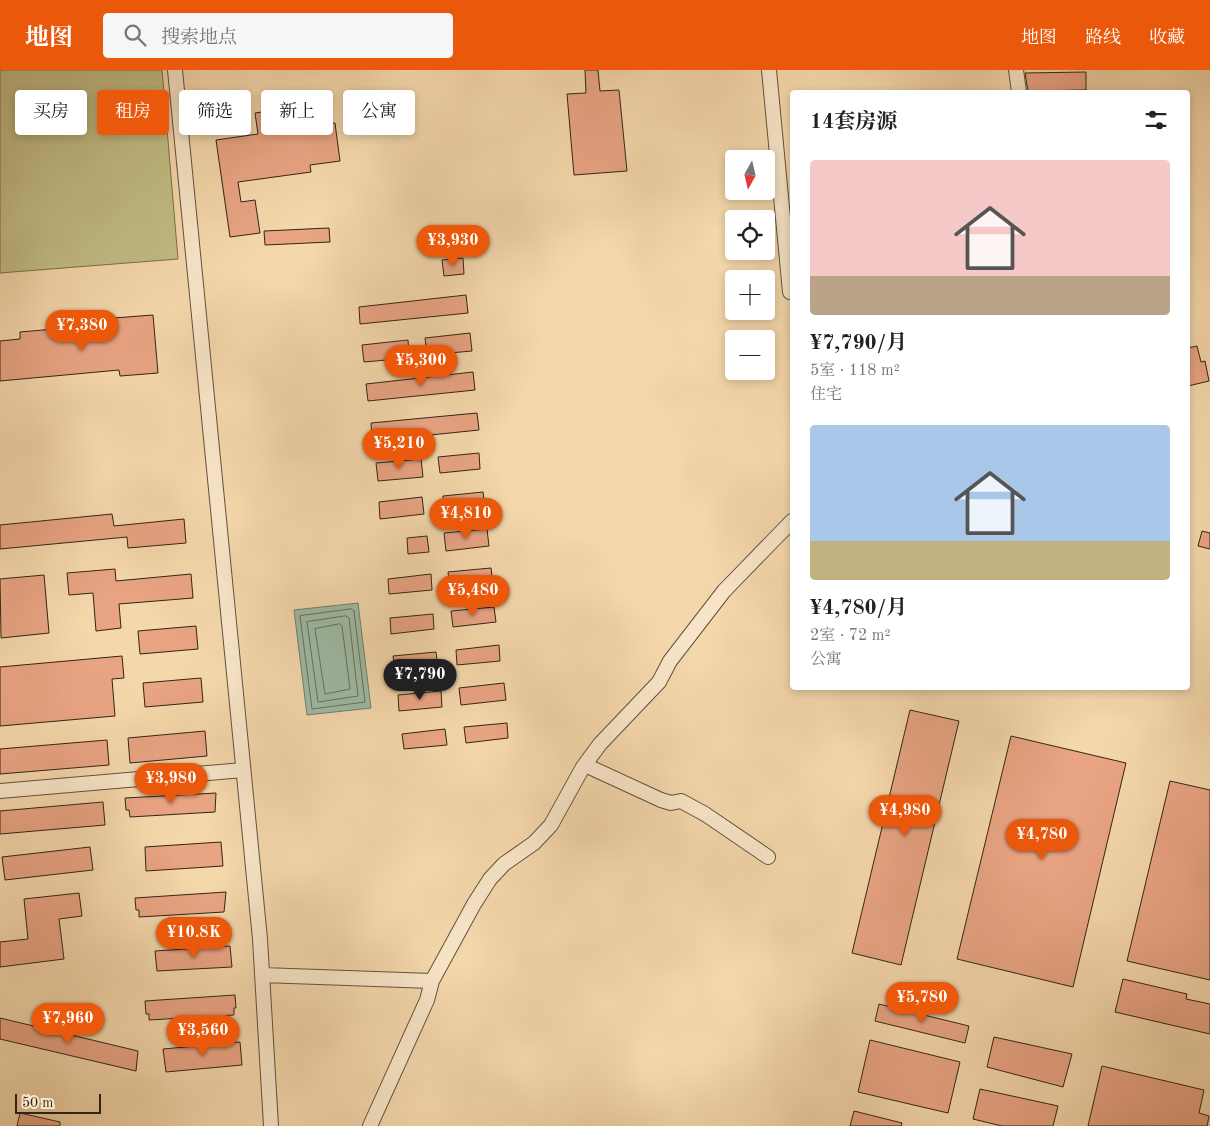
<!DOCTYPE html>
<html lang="zh">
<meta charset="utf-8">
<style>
:root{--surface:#fff;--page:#f6f6f6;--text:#222;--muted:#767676;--accent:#ea580c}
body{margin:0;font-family:"Old Standard TT","Noto Serif SC",serif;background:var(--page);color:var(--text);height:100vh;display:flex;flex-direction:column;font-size:19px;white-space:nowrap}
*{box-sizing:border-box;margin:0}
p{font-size:16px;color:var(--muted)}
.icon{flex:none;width:28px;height:28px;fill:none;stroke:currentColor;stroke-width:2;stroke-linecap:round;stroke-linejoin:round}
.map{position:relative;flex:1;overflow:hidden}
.sheet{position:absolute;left:790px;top:20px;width:400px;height:600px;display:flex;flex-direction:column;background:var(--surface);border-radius:5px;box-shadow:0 2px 8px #0003}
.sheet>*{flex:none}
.banner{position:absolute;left:15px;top:20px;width:475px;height:45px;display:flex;gap:10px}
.needle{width:32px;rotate:188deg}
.fabs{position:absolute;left:725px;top:80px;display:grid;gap:10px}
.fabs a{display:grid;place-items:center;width:50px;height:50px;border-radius:5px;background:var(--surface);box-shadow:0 2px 8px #0003;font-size:25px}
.scale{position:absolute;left:15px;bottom:12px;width:86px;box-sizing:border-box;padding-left:5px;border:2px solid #302517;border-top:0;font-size:14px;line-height:18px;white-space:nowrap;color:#302517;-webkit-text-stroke:4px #f8e5c8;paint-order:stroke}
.price{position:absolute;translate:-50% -42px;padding:0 11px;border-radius:18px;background:var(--accent);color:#fff;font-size:16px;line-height:32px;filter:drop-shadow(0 1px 2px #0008)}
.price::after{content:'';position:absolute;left:50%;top:30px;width:15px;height:11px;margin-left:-8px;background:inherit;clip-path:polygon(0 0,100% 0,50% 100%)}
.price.current{background:#222;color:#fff}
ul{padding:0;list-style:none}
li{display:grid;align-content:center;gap:10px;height:265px;padding:0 20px}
li span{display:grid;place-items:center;height:155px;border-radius:5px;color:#555}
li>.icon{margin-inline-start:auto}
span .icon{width:90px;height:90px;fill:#fffc;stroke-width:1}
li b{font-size:21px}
h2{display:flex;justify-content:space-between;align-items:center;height:60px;padding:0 20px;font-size:21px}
.tag{padding:0 18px;border-radius:5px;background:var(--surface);box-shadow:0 2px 8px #0003;font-size:18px;line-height:45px}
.tag.current{background:var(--accent);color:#fff}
header{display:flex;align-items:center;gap:30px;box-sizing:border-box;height:70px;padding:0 25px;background:var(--accent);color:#fff}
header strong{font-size:24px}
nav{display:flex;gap:28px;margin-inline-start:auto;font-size:18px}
.search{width:350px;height:45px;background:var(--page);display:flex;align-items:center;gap:12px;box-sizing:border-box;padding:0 18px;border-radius:5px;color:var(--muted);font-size:19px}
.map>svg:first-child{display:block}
.green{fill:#c2bc84;stroke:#79704e}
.water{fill:#9dbaa4;stroke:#717e6c}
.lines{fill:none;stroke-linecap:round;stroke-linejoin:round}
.shore{stroke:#66705e;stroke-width:1}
.building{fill:#e9a483;stroke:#302517}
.street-casing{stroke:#61523c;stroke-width:16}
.street{stroke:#f8e5c8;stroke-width:14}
</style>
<header>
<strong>地图</strong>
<div class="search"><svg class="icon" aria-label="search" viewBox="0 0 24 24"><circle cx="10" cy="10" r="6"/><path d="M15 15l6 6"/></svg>搜索地点</div>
<nav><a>地图</a><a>路线</a><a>收藏</a></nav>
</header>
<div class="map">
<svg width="1210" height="1056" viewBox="0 0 1210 1056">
<rect width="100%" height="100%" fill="#f4d7ab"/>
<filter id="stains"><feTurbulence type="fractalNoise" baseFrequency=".004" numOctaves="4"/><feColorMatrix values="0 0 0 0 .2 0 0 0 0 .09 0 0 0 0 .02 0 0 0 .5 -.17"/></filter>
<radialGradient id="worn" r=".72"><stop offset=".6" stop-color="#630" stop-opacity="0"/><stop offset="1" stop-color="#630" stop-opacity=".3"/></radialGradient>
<path class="green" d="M0,0h162l16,189 -178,14z"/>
<path class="water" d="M358,533l13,105 -64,7 -13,-105z"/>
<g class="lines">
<path class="shore" d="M352,539l2,2 11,91 -53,7 -12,-93z
M346,546l3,2 9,78 -40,6 -11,-80z
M340,554l2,2 8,63 -25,5 -10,-65z"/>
</g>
<path class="building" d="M585,0h13l2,21 19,-1 8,81 -53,4 -7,-81 19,-1z
M1086,2v18l-58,1 -3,-18z
M275,40l3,21 57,-8 5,38 -30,4 1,7 -73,10 3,20 14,-2 5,33 -30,4 -14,-97 42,-6 -3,-21z
M329,158l1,14 -65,3 -1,-14z
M463,188l1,16 -20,2 -2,-16z
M466,225l2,18 -108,11 -1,-17z
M153,245l5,58 -38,3 -1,-6 -119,11v-40l20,-2v-7l35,-3 1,7 60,-5 -2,-13z
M470,263l2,18 -45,4 -2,-17z
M408,270l1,18 -45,4 -2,-17z
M1197,276l4,16 4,-1 4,20 -21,5v-38z
M473,302l2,18 -107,11 -2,-17z
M477,343l2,17 -107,11 -1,-18z
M479,383l1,16 -40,4 -2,-16z
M421,389l2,18 -45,4 -2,-18z
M483,422l2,15 -41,5 -1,-16z
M422,427l2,17 -44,5 -1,-17z
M112,444l2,12 70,-7 2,24 -58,5 -1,-11 -127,12v-24z
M487,459l2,17 -43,5 -2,-18z
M1202,461l8,2v16l-12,-3z
M427,466l2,16 -21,2 -1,-16z
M491,498l2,16 -43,4 -2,-16z
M115,499l1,12 75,-7 2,24 -74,6 2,24 -25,3 -3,-38 -24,2 -2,-22z
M431,504l1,16 -43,4 -1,-15z
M44,505l5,58 -48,5 -1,-59z
M494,537l2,15 -43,5 -2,-16z
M433,544l1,15 -43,5 -1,-16z
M196,556l2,23 -58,5 -2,-23z
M499,575l1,16 -43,4 -1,-15z
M436,582l2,16 -43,4 -2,-16z
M122,586l2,22 -12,1 3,37 -115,10v-59z
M201,608l2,24 -58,5 -2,-24z
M504,613l2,17 -45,5 -2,-17z
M441,621l1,16 -43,4 -1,-16z
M910,640l49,11 -58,244 -49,-12z
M507,653l1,15 -42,5 -2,-16z
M445,659l2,16 -43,4 -2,-15z
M205,661l2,25 -77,7 -2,-25z
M1011,666l115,27 -53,224 -116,-28z
M107,670l2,25 -109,9v-25z
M1170,711l40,9v190l-83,-19z
M216,723l-1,19 -85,5 -1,-7h-3l-1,-12z
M103,732l2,23 -105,9v-23z
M221,772l2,24 -77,5 -1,-24z
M90,777l3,23 -88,10 -3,-23z
M226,822l-2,20 -85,5v-7h-3l-1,-12z
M79,823l3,23 -23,3 5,40 -64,8v-25l28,-3 -4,-40z
M230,876l2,21 -75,4 -2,-20z
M1123,909l64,15 -1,5 24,5v30l-95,-22z
M235,925l1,13h-2v7l-85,5v-6h-3l-1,-13z
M879,934l90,22 -4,17 -90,-22z
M0,948l138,33 -2,20 -136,-32z
M994,967l78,17 -9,33 -76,-20z
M870,970l90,22 -12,51 -90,-21z
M240,972l2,23 -76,7 -3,-23z
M1102,996l102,24 -5,23 10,3 -2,10h-119z
M980,1019l78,17 -5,20h-51l-29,-7z
M854,1041l48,12 -1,3h-51z
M20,1043l40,9v4h-43z"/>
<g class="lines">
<g class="street-casing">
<path id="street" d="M175,0l85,869 11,187
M769,0l21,222
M1016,0l3,22
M585,695l76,35 10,3 10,-2 24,13 63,43
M0,721l243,-21
M262,905l170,6 42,-77 16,-25 14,-15 30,-21 17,-18 32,-58 17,-23 59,-62 11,-21 54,-70 68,-70
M370,1056l57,-126 5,-19"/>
</g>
<use href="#street" class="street"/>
</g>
<rect width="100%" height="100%" filter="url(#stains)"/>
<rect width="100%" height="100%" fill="url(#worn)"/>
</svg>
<div class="fabs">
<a><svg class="needle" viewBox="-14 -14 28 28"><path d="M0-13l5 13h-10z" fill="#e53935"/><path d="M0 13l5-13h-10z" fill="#767676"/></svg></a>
<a><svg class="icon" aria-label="locate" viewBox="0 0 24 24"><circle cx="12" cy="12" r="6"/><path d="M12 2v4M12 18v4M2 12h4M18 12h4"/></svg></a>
<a>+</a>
<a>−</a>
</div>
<div class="scale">50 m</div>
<b class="price" style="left:453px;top:197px">¥3,930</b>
<b class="price" style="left:82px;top:282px">¥7,380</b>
<b class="price" style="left:421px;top:317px">¥5,300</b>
<b class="price" style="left:399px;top:400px">¥5,210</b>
<b class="price" style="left:466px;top:470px">¥4,810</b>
<b class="price" style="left:473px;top:547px">¥5,480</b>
<b class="price current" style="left:420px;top:631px">¥7,790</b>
<b class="price" style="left:171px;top:735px">¥3,980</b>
<b class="price" style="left:905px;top:767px">¥4,980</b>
<b class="price" style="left:1042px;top:791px">¥4,780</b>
<b class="price" style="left:194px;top:889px">¥10.8K</b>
<b class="price" style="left:922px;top:954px">¥5,780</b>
<b class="price" style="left:68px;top:975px">¥7,960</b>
<b class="price" style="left:203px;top:987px">¥3,560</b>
<div class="banner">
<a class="tag">买房</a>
<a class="tag current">租房</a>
<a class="tag">筛选</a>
<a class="tag">新上</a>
<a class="tag">公寓</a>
</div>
<section class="sheet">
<h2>14套房源<svg class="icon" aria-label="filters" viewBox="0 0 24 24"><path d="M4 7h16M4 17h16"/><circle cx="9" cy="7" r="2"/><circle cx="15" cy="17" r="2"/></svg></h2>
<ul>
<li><span style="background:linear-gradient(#f6c9c9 75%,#b9a48a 0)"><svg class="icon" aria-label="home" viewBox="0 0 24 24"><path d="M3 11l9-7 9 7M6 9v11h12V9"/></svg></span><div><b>¥7,790/月</b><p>5室 · 118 m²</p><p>住宅</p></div></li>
<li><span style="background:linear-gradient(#a9c7e8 75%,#c2b280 0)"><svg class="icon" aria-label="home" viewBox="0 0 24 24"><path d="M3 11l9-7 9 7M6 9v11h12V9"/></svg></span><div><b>¥4,780/月</b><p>2室 · 72 m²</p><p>公寓</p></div></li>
</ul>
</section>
</div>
